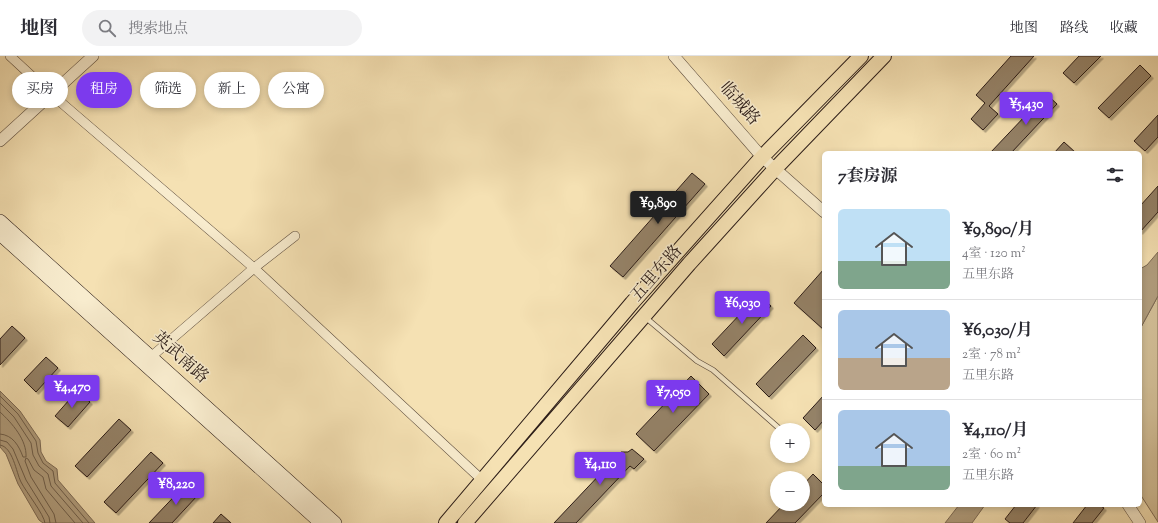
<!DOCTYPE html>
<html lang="zh">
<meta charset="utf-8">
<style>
:root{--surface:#fff;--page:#f2f2f3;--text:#2b2b33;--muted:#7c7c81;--line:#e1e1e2;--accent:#7c3aed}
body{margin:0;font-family:"Sorts Mill Goudy","Noto Serif SC",serif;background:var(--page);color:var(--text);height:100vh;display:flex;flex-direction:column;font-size:15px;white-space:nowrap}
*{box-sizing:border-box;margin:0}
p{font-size:13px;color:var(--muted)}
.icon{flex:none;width:22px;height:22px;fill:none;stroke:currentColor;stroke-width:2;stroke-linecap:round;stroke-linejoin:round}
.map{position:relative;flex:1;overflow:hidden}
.details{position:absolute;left:822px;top:95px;width:320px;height:356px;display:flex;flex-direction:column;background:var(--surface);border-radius:6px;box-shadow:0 2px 6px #0003}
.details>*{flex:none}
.top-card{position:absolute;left:12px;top:16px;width:380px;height:36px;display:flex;gap:8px}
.tools{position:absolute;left:770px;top:367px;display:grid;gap:8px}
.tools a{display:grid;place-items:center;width:40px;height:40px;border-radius:50%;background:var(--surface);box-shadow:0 2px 6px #0003;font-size:20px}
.price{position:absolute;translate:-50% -34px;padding:0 9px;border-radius:4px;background:var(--accent);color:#fff;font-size:13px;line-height:26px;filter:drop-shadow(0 1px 2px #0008)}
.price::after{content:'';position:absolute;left:50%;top:24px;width:12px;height:9px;margin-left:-6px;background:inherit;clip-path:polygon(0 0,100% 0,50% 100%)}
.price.active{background:#222;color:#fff}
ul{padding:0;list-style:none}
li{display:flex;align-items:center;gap:12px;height:100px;padding:0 16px}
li+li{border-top:1px solid var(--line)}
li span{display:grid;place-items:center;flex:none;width:112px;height:80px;border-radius:6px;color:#555}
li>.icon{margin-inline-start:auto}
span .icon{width:48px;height:48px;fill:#fffc;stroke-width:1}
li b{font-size:17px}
h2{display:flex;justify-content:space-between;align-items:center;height:48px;padding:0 16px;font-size:17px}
.pill{padding:0 14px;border-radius:18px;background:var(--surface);box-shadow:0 2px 6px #0003;font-size:14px;line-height:36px}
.pill.active{background:var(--accent);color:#fff}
header{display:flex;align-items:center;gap:24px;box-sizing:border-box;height:56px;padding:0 20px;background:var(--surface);border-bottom:1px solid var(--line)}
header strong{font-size:19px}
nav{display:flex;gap:22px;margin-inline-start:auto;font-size:14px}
.search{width:280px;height:36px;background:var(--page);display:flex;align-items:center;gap:10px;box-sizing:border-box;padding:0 14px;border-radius:22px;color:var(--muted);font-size:15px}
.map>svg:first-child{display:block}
.green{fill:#d3c099;stroke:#806e58}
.water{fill:#b19e7e;stroke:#7c6a55}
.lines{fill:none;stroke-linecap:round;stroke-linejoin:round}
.shore{stroke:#6e5e4b;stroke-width:1}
.building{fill:#958369;stroke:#2c1d18;filter:url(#shadow)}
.service-casing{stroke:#5e4e3f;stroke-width:6}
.minor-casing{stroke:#5e4e3f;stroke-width:10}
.tertiary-casing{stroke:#5e4e3f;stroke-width:12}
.secondary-casing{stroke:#2c1d18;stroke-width:14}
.primary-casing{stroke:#2c1d18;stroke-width:16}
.service{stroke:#f8ecce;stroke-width:4.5}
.minor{stroke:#f8ecce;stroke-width:9}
.tertiary{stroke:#f8ecce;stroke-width:11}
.secondary{stroke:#f8ecce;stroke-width:13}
.primary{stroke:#f5e1b3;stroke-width:14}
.labels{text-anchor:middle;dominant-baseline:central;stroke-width:3;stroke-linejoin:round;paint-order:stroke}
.street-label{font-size:17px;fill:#2c1d18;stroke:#f8ecce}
</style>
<header>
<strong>地图</strong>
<div class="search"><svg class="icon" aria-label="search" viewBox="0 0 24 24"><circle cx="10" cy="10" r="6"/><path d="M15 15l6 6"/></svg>搜索地点</div>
<nav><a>地图</a><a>路线</a><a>收藏</a></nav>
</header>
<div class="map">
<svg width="1158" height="467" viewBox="0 0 1158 467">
<defs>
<filter id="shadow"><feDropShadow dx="2.5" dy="2.5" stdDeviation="0" flood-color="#0004"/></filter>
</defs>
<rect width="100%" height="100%" fill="#f5e1b3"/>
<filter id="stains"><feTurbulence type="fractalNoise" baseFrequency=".005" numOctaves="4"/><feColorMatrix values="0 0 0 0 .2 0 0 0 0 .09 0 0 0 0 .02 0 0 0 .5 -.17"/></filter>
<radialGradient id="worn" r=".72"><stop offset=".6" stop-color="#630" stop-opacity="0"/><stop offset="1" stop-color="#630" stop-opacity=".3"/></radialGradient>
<path class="green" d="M1158,240v226l-18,-28v-165z"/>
<path class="water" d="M1158,196v44l-18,33v-60l7,-4z
M0,335l20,20 20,29 1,12 5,9 11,8 1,11 37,43h-52l-4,-3 -21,-36 -12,-30 -6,-7z
M959,449h26l-13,18h-27z"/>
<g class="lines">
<path class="shore" d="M0,340l18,18 18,27 2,12 5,10 10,8 2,12 34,40
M0,347l14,14 17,26 2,12 6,11 9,8 3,12 32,37
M0,356c12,11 27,28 26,45h-3c-4,-11 -10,-22 -23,-23
M0,384l7,2 6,7 13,31 23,37 1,6
M0,389c13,2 16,27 21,37 5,10 23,32 24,41
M56,467l-2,-9 -23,-37 -6,-16 1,-3 2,1 6,11 9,7 3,12 29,34"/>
</g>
<path class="building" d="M1011,0h23l-45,50 9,8 -15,16 -12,-11 14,-16 -9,-8z
M1079,0h22l-27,27 -11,-10z
M1140,9l11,11 -42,42 -11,-10z
M1046,38l11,10 -46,49h-21z
M1158,59v22l-13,14 -11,-10z
M1064,86l12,11h-22z
M692,117l13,11 -82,93 -13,-11z
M1158,130v26l-18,20v-26z
M824,213v61l-30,-27z
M759,238l12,12 -47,50 -12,-12z
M12,270l13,12 -25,27v-26z
M803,279l13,13 -47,49 -13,-13z
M46,301l12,11 -22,24 -12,-12z
M691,320l18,18 -55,57 -18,-17z
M77,335l13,11 -22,25 -13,-11z
M824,339v25l-9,10 -12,-12z
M119,363l12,11 -44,47 -12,-11z
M632,393l12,10 -10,10 -4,-3 -54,57h-22l67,-71h7z
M151,396l12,11 -47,50 -12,-11z
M813,418l11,11v8l-29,30h-29l18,-19h19v-19z
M186,428l12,11 -26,28h-23z
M1016,449h21l-14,18h-13l-5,-4z
M1087,449h12l5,3 -12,15h-19z
M221,458l10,9h-18z"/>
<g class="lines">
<g class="service-casing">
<path id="service" d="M645,261l52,44 16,9 68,60"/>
</g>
<g class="minor-casing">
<path id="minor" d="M10,0l40,37 204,175 227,211
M152,300l102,-88 41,-32"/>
</g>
<g class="tertiary-casing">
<path id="tertiary" d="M674,0l88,101 62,55
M0,85l93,-85
M1128,449l12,18"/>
</g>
<g class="secondary-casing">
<path id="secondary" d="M0,165l335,302
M0,178l321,289"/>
</g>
<g class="primary-casing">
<path id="primary" d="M446,467l186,-220 130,-146 99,-101
M465,467l224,-259 86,-95 109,-113"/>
</g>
<use href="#service" class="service"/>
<use href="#minor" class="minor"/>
<use href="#tertiary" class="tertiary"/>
<use href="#secondary" class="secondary"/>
<use href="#primary" class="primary"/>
</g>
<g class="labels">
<g class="street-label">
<text transform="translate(739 48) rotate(49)">临城路</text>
<text transform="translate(657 218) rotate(-49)">五里东路</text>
<text transform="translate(180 302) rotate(42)">英武南路</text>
</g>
</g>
<rect width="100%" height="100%" filter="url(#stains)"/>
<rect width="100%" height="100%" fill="url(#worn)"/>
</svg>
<div class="tools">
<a>+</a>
<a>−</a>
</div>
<b class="price" style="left:1026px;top:70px">¥5,430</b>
<b class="price active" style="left:658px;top:169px">¥9,890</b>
<b class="price" style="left:742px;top:269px">¥6,030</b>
<b class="price" style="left:72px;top:353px">¥4,470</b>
<b class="price" style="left:673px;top:358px">¥7,050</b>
<b class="price" style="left:600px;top:430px">¥4,110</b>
<b class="price" style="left:176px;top:450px">¥8,220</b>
<div class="top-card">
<a class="pill">买房</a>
<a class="pill active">租房</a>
<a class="pill">筛选</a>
<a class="pill">新上</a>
<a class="pill">公寓</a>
</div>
<section class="details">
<h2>7套房源<svg class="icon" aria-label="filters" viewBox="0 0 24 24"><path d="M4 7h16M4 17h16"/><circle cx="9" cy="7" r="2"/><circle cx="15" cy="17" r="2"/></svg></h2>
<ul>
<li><span style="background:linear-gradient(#bfe0f5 65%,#7fa58c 0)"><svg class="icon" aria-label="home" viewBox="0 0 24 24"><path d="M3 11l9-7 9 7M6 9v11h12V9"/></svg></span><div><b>¥9,890/月</b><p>4室 · 120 m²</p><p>五里东路</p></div></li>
<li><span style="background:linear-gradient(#a9c7e8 60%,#b9a48a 0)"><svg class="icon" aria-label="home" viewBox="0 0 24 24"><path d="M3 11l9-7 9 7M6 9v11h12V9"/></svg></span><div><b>¥6,030/月</b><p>2室 · 78 m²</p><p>五里东路</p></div></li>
<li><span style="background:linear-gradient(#a9c7e8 70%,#7fa58c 0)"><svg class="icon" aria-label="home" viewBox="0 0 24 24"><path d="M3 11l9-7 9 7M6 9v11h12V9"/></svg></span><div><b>¥4,110/月</b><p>2室 · 60 m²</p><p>五里东路</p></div></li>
</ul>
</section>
</div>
